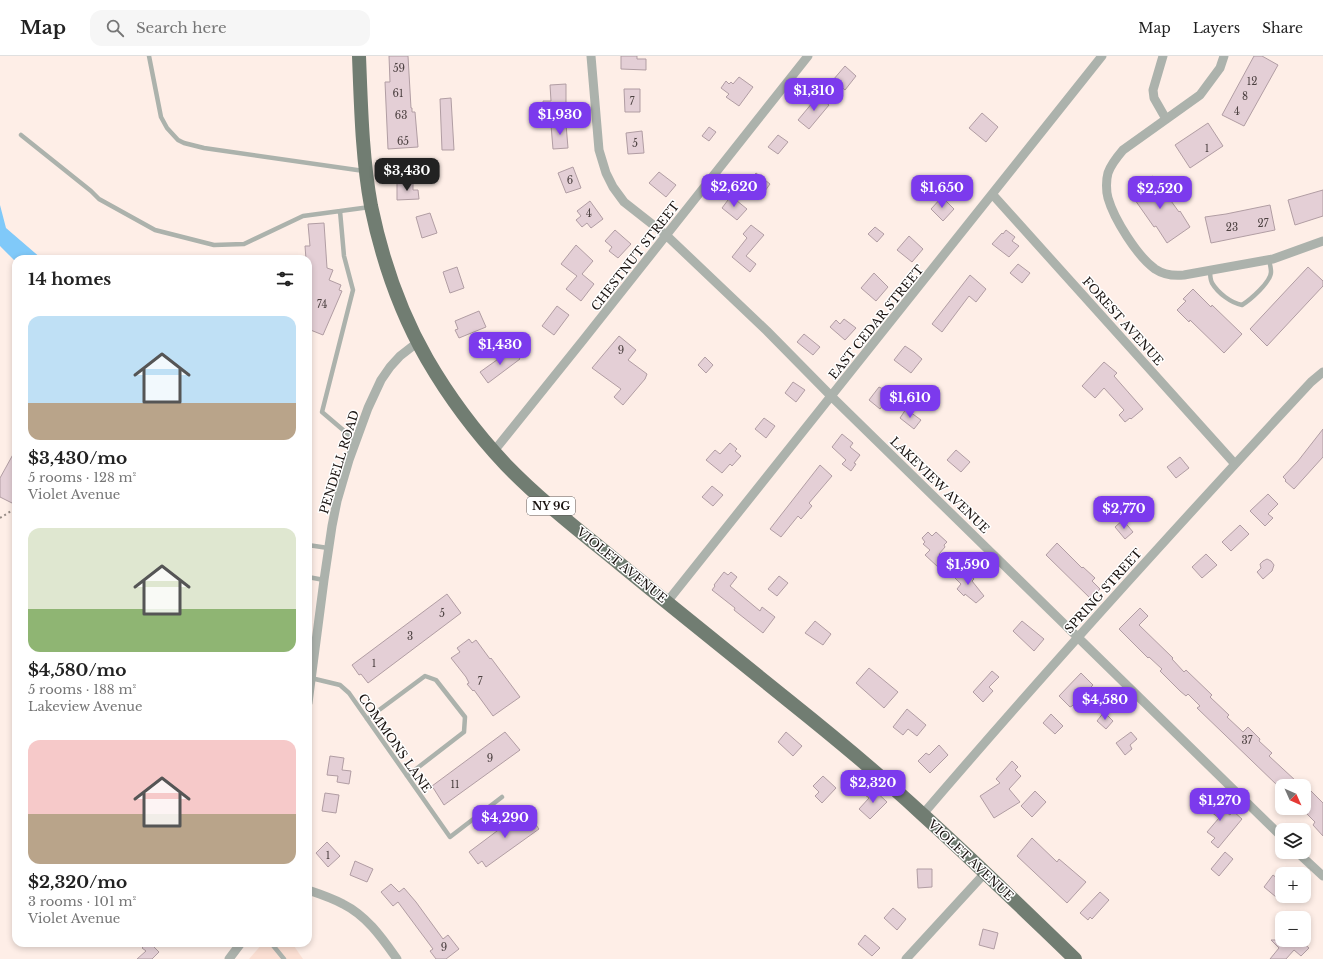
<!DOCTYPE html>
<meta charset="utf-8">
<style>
:root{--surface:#fff;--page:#f6f6f6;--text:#222;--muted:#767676;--line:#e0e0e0;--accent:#7c3aed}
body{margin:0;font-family:"Libre Baskerville",serif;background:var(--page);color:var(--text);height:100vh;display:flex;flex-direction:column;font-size:15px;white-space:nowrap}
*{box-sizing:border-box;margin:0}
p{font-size:13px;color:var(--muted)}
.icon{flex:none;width:22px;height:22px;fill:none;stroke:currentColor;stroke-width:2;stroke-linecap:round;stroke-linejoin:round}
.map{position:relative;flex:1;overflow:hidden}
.details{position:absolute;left:12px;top:199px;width:300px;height:692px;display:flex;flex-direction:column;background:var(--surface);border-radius:12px;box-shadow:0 2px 6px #0003}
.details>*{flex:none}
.needle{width:26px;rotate:135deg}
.tools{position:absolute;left:1275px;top:723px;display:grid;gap:8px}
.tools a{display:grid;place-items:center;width:36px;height:36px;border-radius:8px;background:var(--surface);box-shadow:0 2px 6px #0003;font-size:20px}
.price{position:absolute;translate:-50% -34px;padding:0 9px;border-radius:8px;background:var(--accent);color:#fff;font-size:13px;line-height:26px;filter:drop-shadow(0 1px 2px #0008)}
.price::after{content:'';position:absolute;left:50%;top:24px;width:12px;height:9px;margin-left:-6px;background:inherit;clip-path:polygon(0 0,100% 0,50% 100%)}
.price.active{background:#222;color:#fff}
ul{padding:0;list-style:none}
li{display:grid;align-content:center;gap:8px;height:212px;padding:0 16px}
li span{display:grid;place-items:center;height:124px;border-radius:12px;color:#555}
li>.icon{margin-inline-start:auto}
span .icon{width:72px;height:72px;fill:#fffc;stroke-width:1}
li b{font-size:17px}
h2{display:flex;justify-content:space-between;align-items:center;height:48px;padding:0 16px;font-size:17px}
header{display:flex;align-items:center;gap:24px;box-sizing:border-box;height:56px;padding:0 20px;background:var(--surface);border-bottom:1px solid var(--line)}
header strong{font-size:19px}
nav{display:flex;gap:22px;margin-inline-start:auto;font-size:14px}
.search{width:280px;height:36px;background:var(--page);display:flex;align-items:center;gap:10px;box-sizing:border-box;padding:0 14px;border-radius:12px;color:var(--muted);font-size:15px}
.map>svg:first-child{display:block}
.built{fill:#fbdfd3}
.water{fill:#80c9f9}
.building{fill:#e4cfd6;stroke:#b19da3}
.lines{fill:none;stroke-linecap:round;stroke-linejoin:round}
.path{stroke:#968b85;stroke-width:2;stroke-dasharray:2 3;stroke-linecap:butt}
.lane{stroke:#acb2ac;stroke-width:4.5}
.street{stroke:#acb2ac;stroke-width:9}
.primary{stroke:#717d72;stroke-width:14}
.labels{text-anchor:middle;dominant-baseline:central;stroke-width:3;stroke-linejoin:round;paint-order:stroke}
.number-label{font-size:10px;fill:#4c4141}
.shield{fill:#fff;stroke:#5e5957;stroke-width:1}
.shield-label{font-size:11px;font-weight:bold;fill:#19120f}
.street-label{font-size:12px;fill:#19120f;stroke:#fff}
</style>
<header>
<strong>Map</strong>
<div class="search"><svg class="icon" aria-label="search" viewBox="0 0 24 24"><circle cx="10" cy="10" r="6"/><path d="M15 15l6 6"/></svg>Search here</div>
<nav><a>Map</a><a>Layers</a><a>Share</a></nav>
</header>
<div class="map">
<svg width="1323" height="903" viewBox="0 0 1323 903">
<rect width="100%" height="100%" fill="#feeee7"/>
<path class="built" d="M263,887h29l11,16h-54z"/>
<path class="water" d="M0,149l6,23 36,31h-26v3l-16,-16z"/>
<path class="building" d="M389,0h19l3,52h1v4h3l3,35 -30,2 -3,-67h5z
M621,0h16v3h9v11l-25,-1z
M1254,0h8l16,9 -34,61 -22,-11z
M845,10l11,10 -11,14 -12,-10z
M739,21l14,10 -14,19 -13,-9 3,-3 -8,-6 5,-7 3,3 2,-2 2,2z
M566,28v22l-13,1 1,4 -10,1 -1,-11h8l-1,-16z
M624,33h16v23h-15z
M818,40l11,9 -20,24 -11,-9z
M451,42l3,52h-12l-2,-51z
M982,57l16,14 -12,15 -17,-14z
M1208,67l15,23 -33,22 -15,-23z
M566,68l2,24 -15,1 -2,-24z
M709,71l7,5 -7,9 -7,-5z
M642,75l2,22 -16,1 -2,-21z
M778,79l10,7 -10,12 -10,-7z
M573,111l8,21 -15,5 -8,-20z
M659,116l17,13 -10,12 -17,-14z
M756,117l14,11 -8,11 -15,-12z
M1153,120l26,36 1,-1 10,16 -23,16 -11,-17 -2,1 -19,-27 3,-2 -5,-9z
M413,126v8h5l1,9 -22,1v-17z
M1323,134v26l-28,9 -7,-25z
M731,140l16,13 -10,11 -15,-12z
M942,141l12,12 -11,12 -12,-12z
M590,145l13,18 -12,9 -4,-5 -5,4 -6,-7 5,-4 -4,-5z
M1270,149l5,25 -64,13 -6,-26 21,-3z
M430,157l7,20 -15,5 -6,-21z
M324,167l3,45 6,2 -4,10 12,5 -2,5 3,1 -19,44 -15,-6v-70h-2l-1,-13h5l-2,-22z
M751,169l13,10 -18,21 10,8 -6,8 -18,-15 15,-19 -4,-4z
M875,171l9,7 -7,8 -9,-8z
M615,174l16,14 -13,14 -9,-7 3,-4 -7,-6z
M1006,174l9,7 -3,4 7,5 -10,11 -17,-13 10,-11 1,1z
M909,180l14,13 -11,13 -15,-12z
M576,189l17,16 -11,13 12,10 -13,17 -15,-12 11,-13 -16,-12z
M1018,208l12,9 -8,10 -12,-10z
M457,211l7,21 -14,5 -7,-21z
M1308,211l15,14v5l-56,60 -17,-17z
M874,217l14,14 -12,14 -15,-13z
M970,219l16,14 -10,13 -7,-6 -27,36 -10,-8z
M1193,233l18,18 1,-2 30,29 -18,19 -34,-33 -1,2 -12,-12 9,-9 -3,-2z
M557,250l12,9 -15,20 -12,-9z
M479,255l7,16 -27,11 -4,-8 3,-1 -3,-8z
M844,263l12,9 -11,12 -15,-13 6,-7 4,4z
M804,278l16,13 -7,8 -16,-13z
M619,280l17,14 -8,10 19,14 -2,5 -22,26 -9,-8 7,-8 -29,-21z
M905,290l9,6 8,7 -11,14 -17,-13z
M513,293l7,10 -32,24 -8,-11 21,-15 1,1z
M705,301l8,8 -7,8 -8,-8z
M1104,306l13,11 -3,3 29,33 -12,10 -1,-1 -5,4 -6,-7 5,-5 -20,-22 -9,10 -13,-12z
M793,326l12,8 -9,12 -11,-9z
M879,331l6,3 5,6 -10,13 -11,-9z
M906,353l15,11 -7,9 -14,-11z
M764,362l11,8 -9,12 -11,-9z
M1323,373v28l-29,32 -9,-8 1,-1 -3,-3 15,-16z
M842,378l11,9 -3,4 10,8 -6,8 2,1 -5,7 -9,-7 4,-4 -14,-13z
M730,387l7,6 -2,2 6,5 -9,10 -2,-2 -8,9 -16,-13 9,-10 5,4z
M16,393v46l-4,8 -12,-6v-19z
M956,394l14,12 -9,10 -14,-12z
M1180,401l9,11 -13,10 -9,-11z
M820,409l12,11 -23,27 3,3 -11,13 -3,-3 -17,21 -11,-8z
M712,430l11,9 -10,11 -11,-9z
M1268,438l10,10 -10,10 5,4 -8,8 -15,-15z
M1123,464l10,12 -8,7 -10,-12z
M1240,469l9,9 -18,17 -9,-9z
M928,476l4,4 4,-4 11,10 -3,3 1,2 -6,7 6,6 -7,7 -13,-12 5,-5 -7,-6 2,-2 -3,-4z
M1057,487l25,25 1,-1 12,11 -3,3 8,8 -9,10 -45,-44z
M1206,498l11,11 -15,13 -10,-11z
M1267,503l4,2 3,4 -2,6 -9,8 -6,-7 4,-4 -1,-4 3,-3z
M963,511l11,12 -2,2 12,15 -8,7 -11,-9 -1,2 -7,-7 4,-5 -8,-8z
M724,516l4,3 3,-3 6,5 -7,9 30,25 2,-4 13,10 -12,16 -29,-23 1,-2 -23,-18 3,-4 -1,-1z
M779,520l9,7 -11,13 -9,-7z
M447,538l14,19 -93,70 -7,-9 -2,1 -7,-10z
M1140,552l8,8 -9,9 34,33 -1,1 12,13 2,-2 26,25 -2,2 19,18 -2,2 16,15 5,-5 12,12 -1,2 13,12 -3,3 27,25 -5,5h-13l-81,-78 3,-2 -12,-12 -2,2 -6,-5 -20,-20 2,-2 -13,-12 -1,1 -29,-29z
M815,565l16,13 -8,11 -18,-12z
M1022,565l22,18 -10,12 -21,-20z
M469,583l3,4 4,-3 14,19 1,-1 29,39 -27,19 -19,-26 -1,1 -6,-7 2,-1 -3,-6 -15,-19 9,-6 -3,-4z
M869,612l29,24 -14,16 -28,-25z
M992,615l7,6 -10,10 4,4 -10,11 -10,-10z
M1081,617l12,12 -21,21 -2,1 -11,-11z
M907,653l19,16 -9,11 -9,-7 -5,6 -10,-8z
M1104,656l9,9 -7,8 -9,-8z
M1051,658l12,12 -8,8 -12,-11z
M505,676l15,18 -76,55 -12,-19z
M786,676l16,14 -9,10 -15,-14z
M1131,676l6,7 -7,6 2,4 -7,6 -9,-12z
M939,689l9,10 -18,18 -12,-12 8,-8 3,2z
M330,700l14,2 -2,12 9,1 -2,13 -12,-2 1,-6 -11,-1z
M1012,705l6,6 -3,3 6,6 -12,13 11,13 -26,16 -14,-22 20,-13 -4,-4z
M823,720l13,12 -14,15 -7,-7 4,-4 -6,-6z
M1304,728l19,19v33l-10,-11 2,-3 -14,-14h3z
M872,732l15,14 -17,17 -11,-10 10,-11 -4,-3z
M1035,735l11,11 -14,15 -11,-11z
M325,737l14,2 -3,18 -14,-2z
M1203,739l27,20 3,-4 9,8 -24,29 -7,-6 4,-4 -8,-6 12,-14 -21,-16z
M525,754l14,19 -53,38 -4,-6 -4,3 -9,-12z
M1032,782l25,24 2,-3 27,23 -19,21 -50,-47z
M327,786l13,14 -12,11 -12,-14z
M1225,796l8,7 -14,17 -8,-7z
M355,805l18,8 -6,13 -17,-7z
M917,813h15v18l-14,1z
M1273,819l9,7v20l-18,-15z
M391,828l8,8 5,-4 12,14 27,37 5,-4 11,14 -13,10h-10l-6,-8 3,-2 -35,-47 -5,4 -12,-14z
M1100,836l9,8 -17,19 -2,-2 -2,3 -8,-7z
M893,852l13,11 -9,11 -13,-12z
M983,873l15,4 -4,16 -15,-4z
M865,879l15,13 -8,8 -14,-12z
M1271,884h32l-2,1 8,7 -8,8 -7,-6 -8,9h-16l9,-11z
M147,887h3l9,9 -7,7h-15l9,-8 -4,-3z"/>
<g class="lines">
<path class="path" d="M0,462l16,-10"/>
<path class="lane" d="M149,0l12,61 6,11 11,12 6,3 20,5 160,23
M21,79l70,56 8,8 56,31 59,15 30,-1 59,-28 67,-9
M340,155l4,45 9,34 -31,122 34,29
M1210,214c0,4 0,9 2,13 6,10 19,20 30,22 8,-5 29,-23 29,-33 0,-4 -1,-8 -2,-12
M308,489l20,3
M308,521l16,3
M311,622l29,7 9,8 101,144 52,-40
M367,663l58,-43 11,4 29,37 -1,15 -57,44
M271,887l13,16"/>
<path class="street" d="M591,0l8,94 7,23 7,14 11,15 42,33 101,96 65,66 450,440
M1163,0l-10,34 1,8 12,21
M1224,0l-4,12 -20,27 -77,55c-6,7 -12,14 -15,23 -2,7 -2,18 0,25 6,21 29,58 47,71 9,6 19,7 29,6l89,-16 50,-18
M993,139l242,269
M494,395l90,-112 224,-283
M667,546l435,-546
M308,647l16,-123 8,-54 5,-25 12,-41 19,-52 13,-28 9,-13 10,-11 18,-14
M923,758c126,-147 256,-290 388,-432l12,-10
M1297,796l26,24
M308,834c12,4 24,8 35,14 24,12 39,34 54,55
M229,903l12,-16
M906,903l79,-86"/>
<path class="primary" d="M359,0c2,50 3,101 12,150 11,53 29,106 56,153 22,38 49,74 79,106 35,36 75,67 114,99 56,46 112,91 169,137 45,36 90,73 133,113 52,47 102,96 153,145"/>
</g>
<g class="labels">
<g class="number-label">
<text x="399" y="12">59</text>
<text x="1252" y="25">12</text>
<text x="398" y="37">61</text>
<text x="1245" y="40">8</text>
<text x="632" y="45">7</text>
<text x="1237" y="55">4</text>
<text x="401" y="59">63</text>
<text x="403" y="85">65</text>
<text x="635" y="87">5</text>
<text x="1207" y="92">1</text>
<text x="570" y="124">6</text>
<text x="589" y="157">4</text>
<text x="1263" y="167">27</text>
<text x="1232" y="171">23</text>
<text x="322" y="248">74</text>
<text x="621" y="294">9</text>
<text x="442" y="557">5</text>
<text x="410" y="580">3</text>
<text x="374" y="607">1</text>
<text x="480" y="625">7</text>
<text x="1247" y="684">37</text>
<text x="490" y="702">9</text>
<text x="455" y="728">11</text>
<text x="328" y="799">1</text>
<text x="444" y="891">9</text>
</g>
<rect class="shield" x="527" y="441" width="48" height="18" rx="3"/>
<g class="shield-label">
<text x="551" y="450">NY 9G</text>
</g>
<g class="street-label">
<text transform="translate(635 200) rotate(-52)">CHESTNUT STREET</text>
<text transform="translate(1123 265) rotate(48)">FOREST AVENUE</text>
<text transform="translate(876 266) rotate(-51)">EAST CEDAR STREET</text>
<text transform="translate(339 406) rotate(-73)">PENDELL ROAD</text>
<text transform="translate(940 429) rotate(44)">LAKEVIEW AVENUE</text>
<text transform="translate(622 509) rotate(39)">VIOLET AVENUE</text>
<text transform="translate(1103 535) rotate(-48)">SPRING STREET</text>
<text transform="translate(395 687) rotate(55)">COMMONS LANE</text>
<text transform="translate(971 804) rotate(43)">VIOLET AVENUE</text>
</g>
</g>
</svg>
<div class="tools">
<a><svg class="needle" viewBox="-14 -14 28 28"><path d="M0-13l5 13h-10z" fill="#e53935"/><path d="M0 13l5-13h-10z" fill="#767676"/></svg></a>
<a><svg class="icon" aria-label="layers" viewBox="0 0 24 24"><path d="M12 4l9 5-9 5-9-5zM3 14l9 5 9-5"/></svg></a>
<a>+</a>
<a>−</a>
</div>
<b class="price" style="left:814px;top:56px">$1,310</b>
<b class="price" style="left:560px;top:80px">$1,930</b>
<b class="price active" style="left:407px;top:136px">$3,430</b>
<b class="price" style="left:734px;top:152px">$2,620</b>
<b class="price" style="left:942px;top:153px">$1,650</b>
<b class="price" style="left:1160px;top:154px">$2,520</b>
<b class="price" style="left:500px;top:310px">$1,430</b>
<b class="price" style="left:910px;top:363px">$1,610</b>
<b class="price" style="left:1124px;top:474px">$2,770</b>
<b class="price" style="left:968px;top:530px">$1,590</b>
<b class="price" style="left:1105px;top:665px">$4,580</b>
<b class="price" style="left:873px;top:748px">$2,320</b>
<b class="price" style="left:1220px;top:766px">$1,270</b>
<b class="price" style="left:505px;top:783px">$4,290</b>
<section class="details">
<h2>14 homes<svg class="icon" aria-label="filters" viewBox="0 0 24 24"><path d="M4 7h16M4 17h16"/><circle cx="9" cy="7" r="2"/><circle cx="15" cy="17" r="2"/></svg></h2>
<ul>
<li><span style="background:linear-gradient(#bfe0f5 70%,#b9a48a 0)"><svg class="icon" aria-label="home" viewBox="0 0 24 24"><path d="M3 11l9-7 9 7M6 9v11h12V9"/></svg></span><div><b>$3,430/mo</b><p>5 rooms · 128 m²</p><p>Violet Avenue</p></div></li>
<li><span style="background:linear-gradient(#dfe7d0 65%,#8fb573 0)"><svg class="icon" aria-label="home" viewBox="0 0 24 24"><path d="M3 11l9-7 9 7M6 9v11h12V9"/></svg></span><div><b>$4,580/mo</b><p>5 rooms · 188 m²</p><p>Lakeview Avenue</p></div></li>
<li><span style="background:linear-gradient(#f6c9c9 60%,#b9a48a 0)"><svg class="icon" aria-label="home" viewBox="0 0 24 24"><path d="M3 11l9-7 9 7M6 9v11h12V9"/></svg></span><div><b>$2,320/mo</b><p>3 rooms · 101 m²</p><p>Violet Avenue</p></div></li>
</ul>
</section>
</div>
